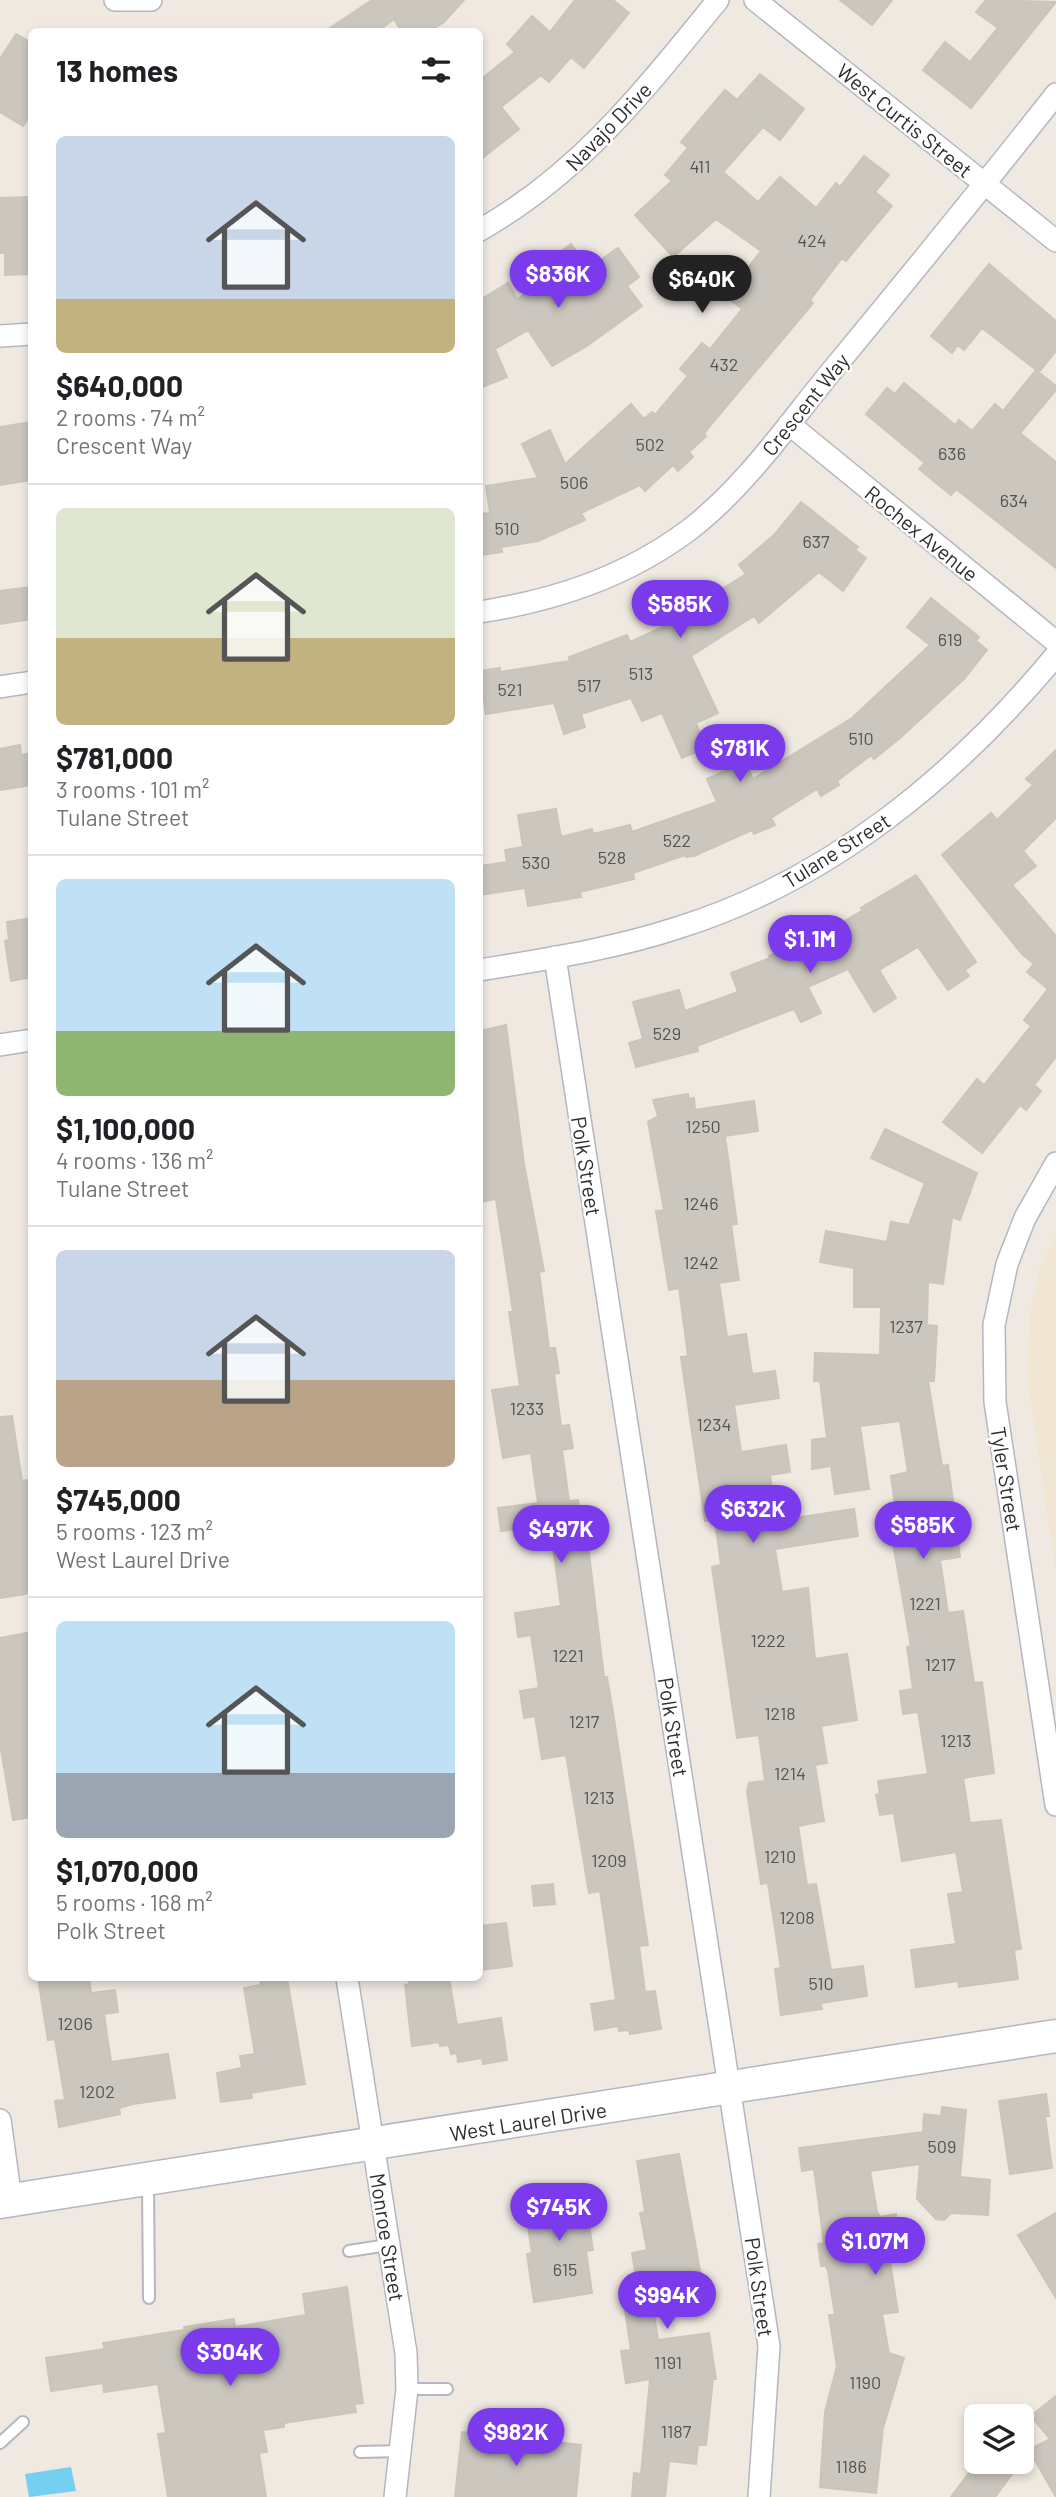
<!DOCTYPE html>
<meta charset="utf-8">
<style>
:root{--surface:#fff;--page:#f6f6f6;--text:#202124;--muted:#757577;--line:#e0e0e0;--accent:#7c3aed}
body{margin:0;font-family:Barlow,sans-serif;background:var(--page);color:var(--text);height:100vh;display:flex;flex-direction:column;font-size:26px;white-space:nowrap}
*{box-sizing:border-box;margin:0}
p{font-size:23px;color:var(--muted)}
.icon{flex:none;width:38px;height:38px;fill:none;stroke:currentColor;stroke-width:2;stroke-linecap:round;stroke-linejoin:round}
.map{position:relative;flex:1;overflow:hidden}
.sheet{position:absolute;left:28px;top:28px;width:455px;height:1953px;display:flex;flex-direction:column;background:var(--surface);border-radius:10px;box-shadow:0 4px 10px #0003}
.sheet>*{flex:none}
.tools{position:absolute;left:964px;top:2404px;display:grid;gap:14px}
.tools a{display:grid;place-items:center;width:70px;height:70px;border-radius:10px;background:var(--surface);box-shadow:0 4px 10px #0003;font-size:35px}
.price{position:absolute;translate:-50% -60px;padding:0 16px;border-radius:24px;background:var(--accent);color:#fff;font-size:23px;line-height:46px;filter:drop-shadow(0 2px 4px #0008)}
.price::after{content:'';position:absolute;left:50%;top:42px;width:21px;height:16px;margin-left:-10px;background:inherit;clip-path:polygon(0 0,100% 0,50% 100%)}
.price.on{background:#222;color:#fff}
ul{padding:0;list-style:none}
li{display:grid;align-content:center;gap:14px;height:371px;padding:0 28px}
li+li{border-top:2px solid var(--line)}
li span{display:grid;place-items:center;height:217px;border-radius:10px;color:#555}
li>.icon{margin-inline-start:auto}
span .icon{width:126px;height:126px;fill:#fffc;stroke-width:1}
li b{font-size:30px}
h2{display:flex;justify-content:space-between;align-items:center;height:84px;padding:0 28px;font-size:30px}
.map>svg:first-child{display:block}
.education{fill:#f0e6d1}
.water{fill:#75cff0}
.building{fill:#cbc7bf;stroke:#cbc5ba;stroke-width:2}
.lines{fill:none;stroke-linecap:round;stroke-linejoin:round}
.lane-casing{stroke:#b4b7c1;stroke-width:14}
.street-casing{stroke:#b4b7c1;stroke-width:24}
.secondary-casing{stroke:#b4b7c1;stroke-width:35}
.lane{stroke:#fff;stroke-width:10}
.street{stroke:#fff;stroke-width:21}
.secondary{stroke:#fff;stroke-width:32}
.labels{text-anchor:middle;dominant-baseline:central;stroke-width:5;stroke-linejoin:round;paint-order:stroke}
.number-label{font-size:18px;fill:#555452}
.street-label{font-size:21px;fill:#2e2e2e;stroke:#fff}
</style>
<div class="map">
<svg width="1056" height="2497" viewBox="0 0 1056 2497">
<rect width="100%" height="100%" fill="#efe9e1"/>
<path class="education" d="M1056,1235v337l-29,-195 4,-68 10,-44z"/>
<path class="water" d="M71,2467l5,24 -47,6 -4,-23z"/>
<path class="building" d="M372,0h92l-20,22 -15,10h-27l-8,-13 -17,13h-53z
M575,0h38l16,13 -45,55 -13,-11 -22,25 -8,-7 -40,32 18,22 -39,31v-80l35,-28 -8,-8 25,-28 18,16z
M840,0h52l-20,25z
M986,0l70,2 -85,106 -48,-38 22,-28 25,20 28,-34 -22,-16z
M16,34l16,9v70l-9,13 -23,-14v-53z
M760,74l44,35 -24,31 -17,-13 -40,45 35,30 22,-25 36,31 20,-25 4,4 24,-31 25,19 -14,17 17,14 -46,55 -4,-3 -32,42 3,3 -109,130 2,3 -17,16 4,5 -15,14 -5,-6 -28,26 -5,-6 -59,28 4,7 -47,21 -37,6 1,5 -22,3v-41l10,-1 -4,-27 52,-8 -16,-34 28,-14 15,34 66,-60 13,15 8,-7 3,3 33,-39 -8,-7 22,-26 8,6 32,-40 -16,-13 35,-45 -45,-32 -43,38 -38,-42 37,-34 -7,-6 23,-27 -7,-6 44,-52 12,10z
M30,197l2,77 -27,1v-22h-5v-55z
M571,244l18,24 29,-20 21,29 -12,9 15,20 -55,40 -35,20 -24,-36 -33,19 12,28 -27,11v-88l28,-17 9,16 41,-23 -10,-15z
M989,264l67,57v30l-17,21 -57,-44 -18,22 -6,-5 -6,8 -21,-17z
M1036,370l20,16v4l-36,43 36,29v106l-100,-79 -5,6 -32,-26 6,-6 -59,-49 21,-26 8,6 9,-11 51,42 4,-5 13,11 23,-27 8,7z
M32,422v58l-32,5v-58z
M801,502l57,45 -3,3 11,8 -23,33 -24,-19 -60,51 -5,-7 -63,40 27,57 -22,10 10,25 -24,10 -20,-45 -20,8 -11,-23 -50,16 4,13 -21,7 -10,-31 -68,11 -6,-43 20,-3v4l70,-11 -1,-4 58,-22 3,7 42,-19 -4,-6 24,-15 3,4 51,-32 -7,-9 36,-31z
M32,587v32l-32,5v-33z
M931,598l48,39 -3,4 11,9 -23,29 -64,59 -26,21 -3,-4 -34,26 2,4 -18,11 -4,-7 -46,29 4,7 -21,9 -2,-4 -58,26 -8,1 -1,-2 -52,18 1,6 -54,13 1,5 -53,9 -3,-18 -45,7v-29l27,-4 -2,-12 18,-3 -5,-32 38,-6 5,28 31,-8 1,5 37,-9 2,7 85,-30 -10,-23 38,-17 8,17 99,-61 78,-73 -23,-18z
M20,745l1,10 11,-2v32l-32,5v-41z
M1056,750v68l-33,33 13,15 -24,19 44,51v121l-22,28 7,6 -15,19 -6,-5 -38,48 -39,-31 34,-43 7,6 47,-59 -7,-6 24,-31 -21,-17 7,-8 -12,-10 -80,-99 49,-42 6,7 36,-35 -7,-6z
M916,875l60,87 -11,8 4,6 -21,14 -30,-43 -39,23 17,28 -22,14 -26,-43 -40,18 13,26 -20,9 -7,-13 -97,37 1,5 -62,16 -7,-24 14,-4 -10,-37 46,-12 6,21 53,-19 -7,-19 39,-15 -1,-2 19,-9 3,5 56,-27 -2,-4 18,-11 -2,-2z
M32,918v59l-21,4 -6,-40 4,-1 -2,-18z
M506,1025l18,139 20,107 -5,1 10,76h6l4,25 -5,1 7,52 8,-1 4,23 -11,2 7,51 9,-1 7,46 3,-1 16,132h3l8,48 33,220 -9,1 6,46 10,-1 6,38 -31,5 -1,-4 -10,1 -1,-5 -23,4 -4,-26 25,-4 -16,-109 -11,2 -23,-138 -24,4 -7,-43 -11,2 -4,-27 19,-3 -8,-53 -13,2 -3,-24 46,-7 -11,-82 -49,7 -3,-23 40,-5 -7,-50 -28,5 -11,-68 28,-4 -11,-74h4l-17,-113 -16,3v-171z
M688,1094l1,5 5,-1 1,12 59,-9 4,30 -33,5 12,88 -6,1 8,55 -20,3 8,54 19,-3 6,40 23,-3 4,27 -45,7 7,47 45,-7 4,27 -20,3 6,46 78,-12 4,27 -83,13 7,43 26,-4 7,71 32,-5 10,66 -36,6 6,37 -12,2 9,56 -26,5 9,59 9,-1 15,86 32,-4 4,30 -46,7 1,6 -41,6 -6,-46 6,-1 -13,-85 -7,1 -14,-92 2,-9 16,-2 -6,-46 -22,3 -25,-171 9,-2 -6,-45 -10,1 -24,-164 7,-1 -9,-68 -10,2 -13,-79 8,-1 -16,-88 10,-6 -5,-16z
M885,1129l92,44 -17,47 -8,-3 -9,67 -15,-2 -1,43 10,1 -3,55h-6l14,85 6,-1 6,42 6,-1 3,24 -6,1 3,26 -20,3 8,53 15,-2 11,72 8,-1 12,91 -31,5 7,45 31,-3 20,129 -7,1 4,29 -59,8 -1,-6 -42,6 -5,-37 45,-6 -8,-50 15,-2 -7,-40 -54,9 -8,-48 -14,2 -4,-20 4,-1 -2,-13 50,-7 -10,-62 -15,2 -3,-23 13,-2 -6,-42 4,-1 -18,-103 7,-1 -9,-66 17,-4 -8,-51 -40,5 9,63 -34,5 -4,-28 -19,3v-29l15,-2 -7,-57h-6l1,-28 65,2 1,-48h-27v-39l-34,-6 6,-31 61,11 4,-20 18,3 16,-42 -54,-25z
M12,1416l10,65 10,-2v114l-32,5v-181z
M32,1632v41h-4l4,28v116l-19,3 -13,-76v-106z
M553,1884l2,20 -21,2 -2,-20z
M506,1923l6,43 -32,4v-44z
M38,1978h51l2,15 24,-3 3,22 -14,2 7,48 57,-8 7,44 -42,6 -14,4 1,6 -61,13 -4,-26 10,-1 -10,-61 -7,1z
M260,1978h27l18,106 -54,9 1,5 -31,4 -4,-29 25,-5 -2,-12 15,-2 -11,-66 17,-3z
M408,1978h41l8,47 44,-7 6,42 -24,4 -1,-6 -24,4 -1,-9 -6,1 -2,-9 -9,1 -1,-4 -27,4 -7,-61 5,-1z
M1046,2094l3,22h-4l7,52 -42,6 -11,-73z
M942,2107l24,3 -6,67 30,3 -2,35 -37,-2 -7,7 -8,-1 -19,-20 3,-35 -50,7 7,41 3,5 16,-3 8,45 -14,3 8,50 -16,2 7,39 15,5 -21,70 -7,65 -56,-6 5,-75 12,-46 -8,-51h6l-7,-44 -2,-5h-5l-3,-22 6,-1 -10,-74 -12,2 -3,-23 124,-16 1,-18 17,2z
M679,2154l24,133 -52,9 7,44 51,-7 7,46h-3l-7,66h-8l-2,19 -27,-3 -4,36h-33l2,-24 7,1 9,-95 -24,4 -5,-32 10,-1 -8,-54 16,-2 -7,-41 15,-3 -7,-37 5,-1 -8,-51z
M583,2184l10,66 -7,1 6,42 -58,9 -7,-48 5,-1 -9,-59z
M1056,2213v85l-38,-63z
M347,2287l16,116 -9,1 2,8 -72,11v4l-21,3 4,22 -8,1 7,44h-98l-10,-63 8,-1 -8,-49 -54,8 -1,-9 -52,8 -5,-33 59,-9 -2,-6 81,-13v-3l50,-8 1,8 71,-12 -3,-21z
M1056,2396v101l-27,-47 21,-11 -19,-23z
M462,2432l119,13 -5,52h-121z
M977,2462h44l-26,35h-44z"/>
<g class="lines">
<g class="lane-casing">
<path id="lane" d="M148,2182l1,116
M349,2251l39,-6
M407,2389h40
M0,2443l23,-21
M360,2452l40,-1"/>
</g>
<g class="street-casing">
<path id="street" d="M115,0h36
M755,0l301,241
M480,230c102,-58 165,-141 238,-230
M0,336l32,-2
M789,424l267,218
M480,612c76,-12 146,-35 209,-82 55,-42 97,-103 141,-157 76,-92 152,-185 226,-279
M0,687l32,-5
M555,957l214,1389 -10,151
M480,970c66,-11 133,-21 197,-42 152,-47 279,-152 379,-273
M0,1045l32,-5
M1056,1163l-31,55 -18,46 -13,61 1,77 61,403
M347,1978l59,375 1,36 -12,108
M0,2120l11,80"/>
</g>
<g class="secondary-casing">
<path id="secondary" d="M0,2202l1056,-166"/>
</g>
<use href="#lane" class="lane"/>
<use href="#street" class="street"/>
<use href="#secondary" class="secondary"/>
</g>
<g class="labels">
<g class="number-label">
<text x="700" y="166">411</text>
<text x="812" y="240">424</text>
<text x="724" y="364">432</text>
<text x="650" y="444">502</text>
<text x="952" y="453">636</text>
<text x="574" y="482">506</text>
<text x="1014" y="500">634</text>
<text x="507" y="528">510</text>
<text x="816" y="541">637</text>
<text x="950" y="639">619</text>
<text x="641" y="673">513</text>
<text x="589" y="685">517</text>
<text x="510" y="689">521</text>
<text x="861" y="738">510</text>
<text x="677" y="840">522</text>
<text x="612" y="857">528</text>
<text x="536" y="862">530</text>
<text x="667" y="1033">529</text>
<text x="703" y="1126">1250</text>
<text x="701" y="1203">1246</text>
<text x="701" y="1262">1242</text>
<text x="906" y="1326">1237</text>
<text x="527" y="1408">1233</text>
<text x="714" y="1424">1234</text>
<text x="925" y="1603">1221</text>
<text x="768" y="1640">1222</text>
<text x="568" y="1655">1221</text>
<text x="940" y="1664">1217</text>
<text x="780" y="1713">1218</text>
<text x="584" y="1721">1217</text>
<text x="956" y="1740">1213</text>
<text x="790" y="1773">1214</text>
<text x="599" y="1797">1213</text>
<text x="780" y="1856">1210</text>
<text x="609" y="1860">1209</text>
<text x="797" y="1917">1208</text>
<text x="821" y="1983">510</text>
<text x="75" y="2023">1206</text>
<text x="97" y="2091">1202</text>
<text x="942" y="2146">509</text>
<text x="565" y="2269">615</text>
<text x="668" y="2362">1191</text>
<text x="865" y="2382">1190</text>
<text x="676" y="2431">1187</text>
<text x="851" y="2466">1186</text>
</g>
<g class="street-label">
<text transform="translate(905 120) rotate(39)">West Curtis Street</text>
<text transform="translate(608 126) rotate(-46)">Navajo Drive</text>
<text transform="translate(805 404) rotate(-51)">Crescent Way</text>
<text transform="translate(922 533) rotate(39)">Rochex Avenue</text>
<text transform="translate(836 850) rotate(-32)">Tulane Street</text>
<text transform="translate(587 1166) rotate(81)">Polk Street</text>
<text transform="translate(1007 1479) rotate(81)">Tyler Street</text>
<text transform="translate(674 1727) rotate(81)">Polk Street</text>
<text transform="translate(528 2121) rotate(-9)">West Laurel Drive</text>
<text transform="translate(388 2237) rotate(81)">Monroe Street</text>
<text transform="translate(760 2287) rotate(82)">Polk Street</text>
</g>
</g>
</svg>
<div class="tools">
<a><svg class="icon" aria-label="layers" viewBox="0 0 24 24"><path d="M12 4l9 5-9 5-9-5zM3 14l9 5 9-5"/></svg></a>
</div>
<b class="price" style="left:558px;top:310px">$836K</b>
<b class="price on" style="left:702px;top:315px">$640K</b>
<b class="price" style="left:680px;top:640px">$585K</b>
<b class="price" style="left:740px;top:784px">$781K</b>
<b class="price" style="left:810px;top:975px">$1.1M</b>
<b class="price" style="left:753px;top:1545px">$632K</b>
<b class="price" style="left:923px;top:1561px">$585K</b>
<b class="price" style="left:561px;top:1565px">$497K</b>
<b class="price" style="left:559px;top:2243px">$745K</b>
<b class="price" style="left:875px;top:2277px">$1.07M</b>
<b class="price" style="left:667px;top:2331px">$994K</b>
<b class="price" style="left:230px;top:2388px">$304K</b>
<b class="price" style="left:516px;top:2468px">$982K</b>
<section class="sheet">
<h2>13 homes<svg class="icon" aria-label="filters" viewBox="0 0 24 24"><path d="M4 7h16M4 17h16"/><circle cx="9" cy="7" r="2"/><circle cx="15" cy="17" r="2"/></svg></h2>
<ul>
<li><span style="background:linear-gradient(#c9d6e8 75%,#c2b280 0)"><svg class="icon" aria-label="home" viewBox="0 0 24 24"><path d="M3 11l9-7 9 7M6 9v11h12V9"/></svg></span><div><b>$640,000</b><p>2 rooms · 74 m²</p><p>Crescent Way</p></div></li>
<li><span style="background:linear-gradient(#dfe7d0 60%,#c2b280 0)"><svg class="icon" aria-label="home" viewBox="0 0 24 24"><path d="M3 11l9-7 9 7M6 9v11h12V9"/></svg></span><div><b>$781,000</b><p>3 rooms · 101 m²</p><p>Tulane Street</p></div></li>
<li><span style="background:linear-gradient(#bfe0f5 70%,#8fb573 0)"><svg class="icon" aria-label="home" viewBox="0 0 24 24"><path d="M3 11l9-7 9 7M6 9v11h12V9"/></svg></span><div><b>$1,100,000</b><p>4 rooms · 136 m²</p><p>Tulane Street</p></div></li>
<li><span style="background:linear-gradient(#c9d6e8 60%,#b9a48a 0)"><svg class="icon" aria-label="home" viewBox="0 0 24 24"><path d="M3 11l9-7 9 7M6 9v11h12V9"/></svg></span><div><b>$745,000</b><p>5 rooms · 123 m²</p><p>West Laurel Drive</p></div></li>
<li><span style="background:linear-gradient(#bfe0f5 70%,#9aa5b1 0)"><svg class="icon" aria-label="home" viewBox="0 0 24 24"><path d="M3 11l9-7 9 7M6 9v11h12V9"/></svg></span><div><b>$1,070,000</b><p>5 rooms · 168 m²</p><p>Polk Street</p></div></li>
</ul>
</section>
</div>
